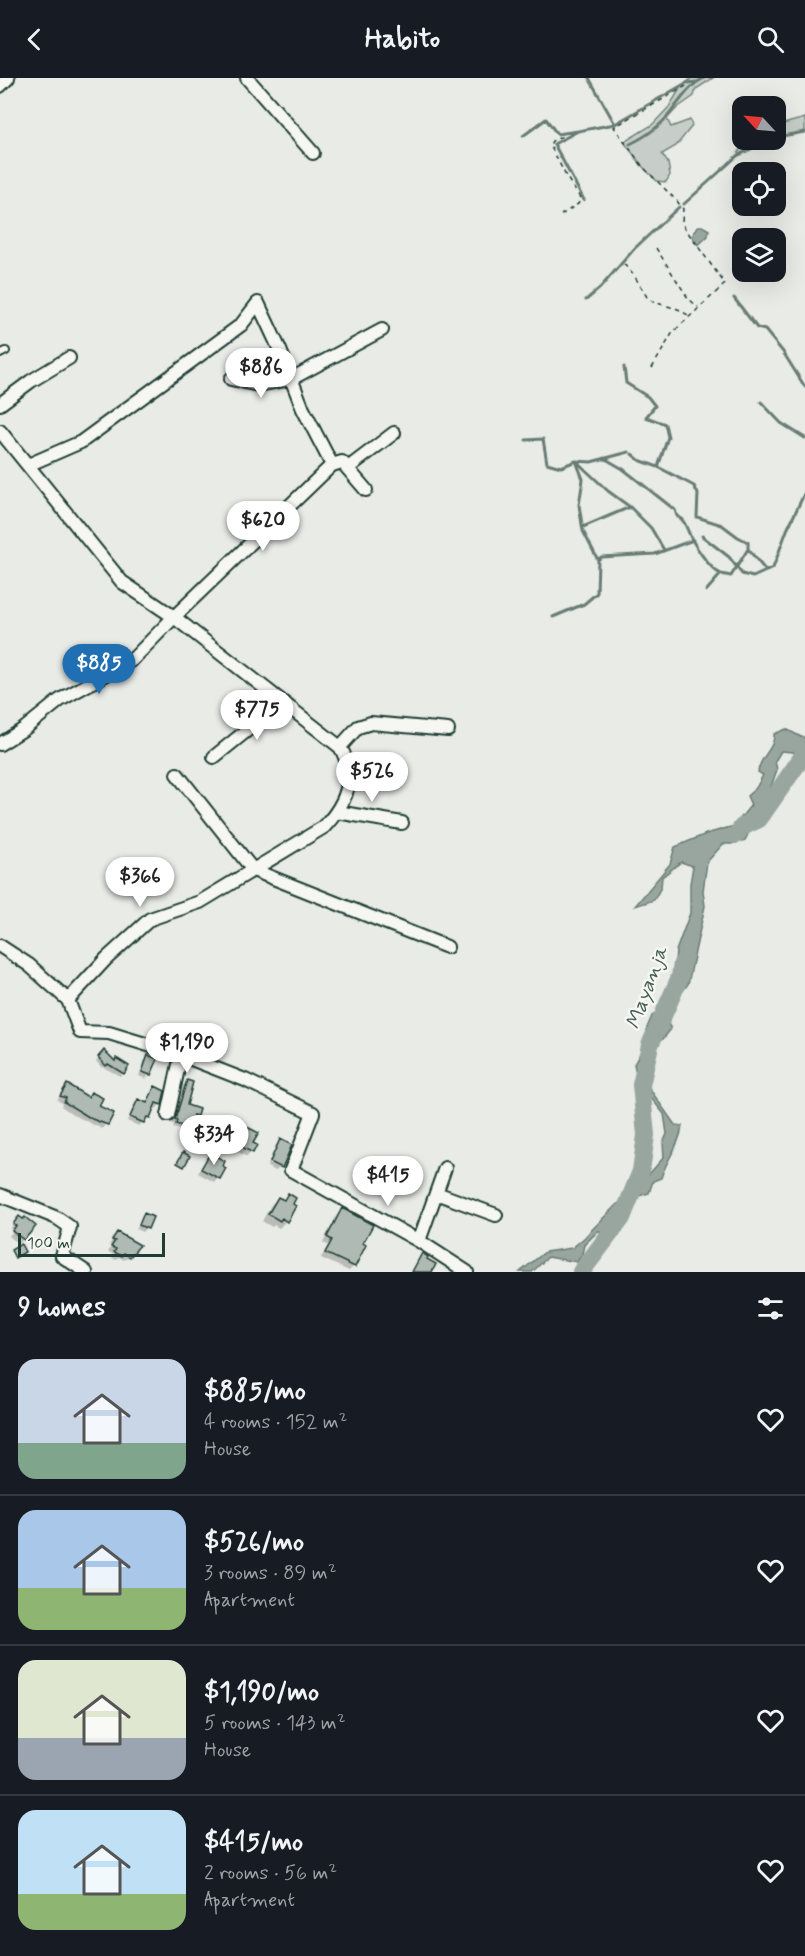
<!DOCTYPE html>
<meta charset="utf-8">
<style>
:root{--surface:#171b24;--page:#20242c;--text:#f1f3f6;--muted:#9ea1a6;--line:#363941;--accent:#1f6fb2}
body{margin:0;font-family:Mynerve,sans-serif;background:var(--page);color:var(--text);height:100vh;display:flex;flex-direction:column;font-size:22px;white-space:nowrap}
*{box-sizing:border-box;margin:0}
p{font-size:20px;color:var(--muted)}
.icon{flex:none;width:33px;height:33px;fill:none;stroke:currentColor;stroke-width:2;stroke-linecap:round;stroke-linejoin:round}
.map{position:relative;height:1194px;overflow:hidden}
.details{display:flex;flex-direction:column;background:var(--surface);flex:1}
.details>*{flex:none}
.needle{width:39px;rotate:296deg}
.fabs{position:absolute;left:732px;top:18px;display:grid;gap:12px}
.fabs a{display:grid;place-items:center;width:54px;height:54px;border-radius:12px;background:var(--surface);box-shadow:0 6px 24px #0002;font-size:30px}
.scale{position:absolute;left:18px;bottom:15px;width:147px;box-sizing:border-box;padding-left:6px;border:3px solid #1f3d34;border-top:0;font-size:16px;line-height:21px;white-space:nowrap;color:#1f3d34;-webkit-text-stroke:4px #f6f6f2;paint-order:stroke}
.price{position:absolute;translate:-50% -51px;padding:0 14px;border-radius:21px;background:#fff;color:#222;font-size:20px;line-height:39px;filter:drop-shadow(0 2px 3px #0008)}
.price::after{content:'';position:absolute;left:50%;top:36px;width:18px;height:14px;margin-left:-9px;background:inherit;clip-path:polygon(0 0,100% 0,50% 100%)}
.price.selected{background:var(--accent);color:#fff}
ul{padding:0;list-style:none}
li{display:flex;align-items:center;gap:18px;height:150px;padding:0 18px}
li+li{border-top:2px solid var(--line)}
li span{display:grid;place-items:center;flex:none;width:168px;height:120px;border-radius:18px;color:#555}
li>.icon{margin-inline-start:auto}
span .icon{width:72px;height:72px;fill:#fffc;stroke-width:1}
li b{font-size:26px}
h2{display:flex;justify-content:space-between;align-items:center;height:72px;padding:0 18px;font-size:26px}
header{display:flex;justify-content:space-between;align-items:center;height:78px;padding:0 18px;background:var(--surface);font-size:27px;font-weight:800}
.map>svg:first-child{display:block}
.green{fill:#c7cec9;stroke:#73867e;stroke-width:1.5}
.water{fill:#99a6a0;stroke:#687c75;stroke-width:1.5}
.shadow{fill:#0003}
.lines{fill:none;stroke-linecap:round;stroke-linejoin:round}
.stream{stroke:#687c75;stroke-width:3}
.river{stroke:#99a6a0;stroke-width:18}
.building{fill:#b0bab5;stroke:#1f3d34;stroke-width:1.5}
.lane-casing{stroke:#1f3d34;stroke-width:10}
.street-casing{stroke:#1f3d34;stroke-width:16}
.path{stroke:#1f3d34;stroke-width:1.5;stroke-dasharray:4.5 4.5;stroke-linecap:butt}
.lane{stroke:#f6f6f2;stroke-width:6}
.street{stroke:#f6f6f2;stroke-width:12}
.labels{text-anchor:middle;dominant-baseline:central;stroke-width:5;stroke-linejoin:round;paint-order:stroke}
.water-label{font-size:21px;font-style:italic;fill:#445c54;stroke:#f6f6f2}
</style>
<header><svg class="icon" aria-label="back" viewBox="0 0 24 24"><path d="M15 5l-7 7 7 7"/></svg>Habito<svg class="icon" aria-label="search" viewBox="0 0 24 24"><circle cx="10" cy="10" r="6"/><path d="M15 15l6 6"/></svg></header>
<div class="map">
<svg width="805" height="1194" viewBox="0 0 805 1194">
<rect width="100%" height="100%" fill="#e9ebe7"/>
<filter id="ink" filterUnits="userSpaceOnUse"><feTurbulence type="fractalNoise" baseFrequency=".0167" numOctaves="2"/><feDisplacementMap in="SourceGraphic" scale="12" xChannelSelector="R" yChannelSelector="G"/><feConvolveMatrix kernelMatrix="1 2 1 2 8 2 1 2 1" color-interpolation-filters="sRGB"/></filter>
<g filter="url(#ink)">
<path class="green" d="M692,0h21l-17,11 -2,7 -17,12 -10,11 4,8 19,-7 2,6 -16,20 -14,8 6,9 2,12 -4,7 -9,-1 -14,-14 -19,-25 28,-17 17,-18 12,-20z
M805,40v14l-29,5v-11z
M744,62h25l-32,16z"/>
<path class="water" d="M698,148h4l7,4 -1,6 -10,9 -6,-9z
M786,651l15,8h4v22l-12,-7 -12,-1 -6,10 2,9 -10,27 -22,43 -14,4h-8l-16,18 -4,29 2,15 -17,78 -24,32 7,13 -8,10 -6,2 -15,25 5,19 28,40 7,1c-2,19 -16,34 -21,52l-8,3 -4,12 -10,3 -30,35h-11l-14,14 -2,9 -5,8 -29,-5 -16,15h-12l25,-20 27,-4 12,-10 32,-33 14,-9 34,-39 -1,-14 4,-9 -3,-20 -26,-32 -4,-18 13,-23v-13l5,-12 19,-13 6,-11 -3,-21 2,-20 14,-38v-29l3,-18 -12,-4 -19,15 -1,10 -7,13 -19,6 35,-42 5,-17 31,-13 28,-8 17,-21 -4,-9 9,-8 7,-13 -5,-3c1,-15 17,-23 16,-38z"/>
<path class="shadow" d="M104,974l19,21 -3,3 -17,-9 -1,1 -6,-7z
M149,979l1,17 -4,5 -7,-3 5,-15z
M187,1004l-1,24 10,9 -6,4 -3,8 -4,4 -10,-3 1,-3h-3l12,-39z
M67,1008l20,12 4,-4 6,12 15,8 -10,15 -28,-14 -13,-9 1,-3 -5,-3z
M155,1010l8,4 -3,13 -4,4 -3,-2 -5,10 -9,9 -12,-5 7,-16 4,-4 7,3z
M248,1051l3,15 4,2 -8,11 -16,-9 3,-7 5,-4 2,1z
M280,1063v26l-4,4 -9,-4 9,-22z
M210,1077l8,23 -4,4 -16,-9z
M288,1117l-2,26 -7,7 -5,-3 -2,2 -10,-6 9,-16 7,-7 4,3z
M343,1132l18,35 -7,21 -5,5 -28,-13 7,-13 -5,-2 14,-28z
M145,1137l1,13 -4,4 -6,-3z
M15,1145l19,3 -15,18 -10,-8 4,-5 -3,-2z
M117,1156l12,22 -5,4 -5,-3 -3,3 -5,-3 2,-3 -5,-2 4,-6 -3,-1z"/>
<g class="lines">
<path class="stream" d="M589,0l26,46
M523,58l23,-17 11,15 21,-3
M776,59l29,-5
M630,66c17,-8 33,-20 44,-36 9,-11 16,-23 30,-30
M584,122l-30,-56 24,-13 37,-7 71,-41 11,-1
M684,126l53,-48 32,-16
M734,220l23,30 8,2 18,22 22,35
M586,222l14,-12 35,-40 44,-41
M624,289l2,16 22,14 7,9 -9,11 19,7 3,13 -10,30 36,19 4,8 -1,23 25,8 16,12 10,5v7l18,22 7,-3 14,-38 18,-38
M761,324l20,21 24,15
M526,362l17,-1 4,24 14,4 15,-6 15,1 38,-10
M632,376l7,6 19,7
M604,380l19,11 52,41 2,6c7,4 8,8 11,15 4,11 22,39 33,43
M583,449l47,-20
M702,458l27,21 13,17 11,3 13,-6
M598,482l-15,-29 -4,-26 4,-26 -7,-18 32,30 22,16 21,21 13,22
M706,513l15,-17 10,2 17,-27
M553,539l31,-13 13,-11 1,-33 3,-3 54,-3 38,-14"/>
<path class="river" d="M735,757l2,-1 5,-7 17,-8 46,-66
M581,1194l41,-54 19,-47 5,-36 -5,-50 9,-40 30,-68 2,-14"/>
</g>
<path class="building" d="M104,972l11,11 1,-3 13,8 -5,8 -16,-10 -2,2 -8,-9z
M148,977l10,4 -7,16 -9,-3z
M187,1002l6,2 -6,23 12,4 -2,7 -4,-1 -5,13 -12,-4 1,-3 -2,-1z
M67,1006l21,13 3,-5 12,6 -4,8 15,7 -6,12 -16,-6 -28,-17 2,-4 -6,-2z
M155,1008l10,5 -3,14 -6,-2 -6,15 -3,-1 -3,6 -14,-6 8,-18 9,4z
M247,1049l12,6 -6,10 4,2 -4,8 -19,-10 4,-8 4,2z
M280,1061l12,6 -10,23 -12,-6z
M183,1074l7,4 -6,11 -7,-4z
M210,1075l15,8 -2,5 3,2 -6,11 -19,-10z
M288,1115l8,5 -3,6 3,2 -9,16 -5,-4 -2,3 -12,-7 10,-17 6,3z
M342,1130l31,17 -10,18 3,2 -11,22 -30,-14 7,-13 -5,-3z
M144,1135l9,4 -5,12 -9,-4z
M19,1138l4,3 2,-2 11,9 -12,14 -12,-9 4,-5 -3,-2z
M117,1154l23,13 -10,12 -6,-4 -2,3 -8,-4 2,-3 -5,-2 4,-6 -3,-1z
M21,1166l4,8 -10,6 -4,-8z
M422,1175l6,4 -1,2 9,5 -4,8h-20z"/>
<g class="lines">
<g class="lane-casing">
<path id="lane" d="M0,276l6,-3"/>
</g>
<g class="street-casing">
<path id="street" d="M247,0l66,75
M0,8l8,-8
M231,301l27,6 33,-6 91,-49
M0,326l31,-23 38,-23
M0,353l122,151 52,35 166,130c18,30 6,57 -16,80l-124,75 -50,17 -44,40 -38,41
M28,387l53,-23 160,-117 17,-22 22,47 23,59 29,56
M348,390l46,-35
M0,666l24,-15 36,-29 72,-40 42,-43 158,-152 10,-3 24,28
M340,669l18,-20 13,-4 77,7
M214,679l67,-54
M177,696l76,96 194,77
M337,734l65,11
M0,868l29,19 39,35 12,32 29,1 72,22 64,25 68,33 -22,57 128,71 48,31
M168,1037l13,-60
M436,1115l60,22
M0,1117l57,23 13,9 -8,29 24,16
M419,1163l26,-73"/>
</g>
<path class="path" d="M561,137l17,-11 3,-5 -14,-21 -17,-33 2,-4 11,-5
M656,170l32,50 10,9
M624,186l11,13 12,20 6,5 25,7 10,6
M652,290l21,-36 52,-48 -41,-57 -2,-6 1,-12 -6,-8 -34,-34 -29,-40 72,-41"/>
<use href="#lane" class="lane"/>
<use href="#street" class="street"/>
</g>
</g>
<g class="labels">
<g class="water-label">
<text transform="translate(647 910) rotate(-70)">Mayanja</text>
</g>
</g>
</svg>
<div class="fabs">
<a><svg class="needle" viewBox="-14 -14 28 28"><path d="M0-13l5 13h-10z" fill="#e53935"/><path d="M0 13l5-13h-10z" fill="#9ea1a6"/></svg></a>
<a><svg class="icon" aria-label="locate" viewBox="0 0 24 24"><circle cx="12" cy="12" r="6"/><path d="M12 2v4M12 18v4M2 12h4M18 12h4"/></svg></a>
<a><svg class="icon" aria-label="layers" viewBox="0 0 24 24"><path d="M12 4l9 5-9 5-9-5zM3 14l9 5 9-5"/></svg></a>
</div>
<div class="scale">100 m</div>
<b class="price" style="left:261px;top:321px">$886</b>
<b class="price" style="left:263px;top:474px">$620</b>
<b class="price selected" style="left:99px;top:617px">$885</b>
<b class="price" style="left:257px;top:663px">$775</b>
<b class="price" style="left:372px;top:725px">$526</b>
<b class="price" style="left:140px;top:830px">$366</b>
<b class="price" style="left:187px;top:996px">$1,190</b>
<b class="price" style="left:214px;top:1088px">$334</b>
<b class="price" style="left:388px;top:1129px">$415</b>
</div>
<section class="details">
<h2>9 homes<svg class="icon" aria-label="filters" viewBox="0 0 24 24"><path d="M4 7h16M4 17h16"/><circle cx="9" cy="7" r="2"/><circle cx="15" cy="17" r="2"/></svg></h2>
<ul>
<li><span style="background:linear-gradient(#c9d6e8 70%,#7fa58c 0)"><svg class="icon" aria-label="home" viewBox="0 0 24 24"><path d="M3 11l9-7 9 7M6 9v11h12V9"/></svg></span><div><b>$885/mo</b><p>4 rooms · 152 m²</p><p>House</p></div><svg class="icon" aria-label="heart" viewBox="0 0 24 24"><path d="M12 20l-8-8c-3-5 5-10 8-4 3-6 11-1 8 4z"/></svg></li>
<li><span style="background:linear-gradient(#a9c7e8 65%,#8fb573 0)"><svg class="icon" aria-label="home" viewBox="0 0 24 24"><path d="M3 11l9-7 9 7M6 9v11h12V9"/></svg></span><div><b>$526/mo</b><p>3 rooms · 89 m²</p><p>Apartment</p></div><svg class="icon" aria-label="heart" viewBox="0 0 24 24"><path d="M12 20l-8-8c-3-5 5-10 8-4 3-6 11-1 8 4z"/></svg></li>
<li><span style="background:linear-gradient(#dfe7d0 65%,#9aa5b1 0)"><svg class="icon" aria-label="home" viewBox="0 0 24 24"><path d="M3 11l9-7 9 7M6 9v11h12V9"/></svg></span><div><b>$1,190/mo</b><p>5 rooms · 143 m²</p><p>House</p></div><svg class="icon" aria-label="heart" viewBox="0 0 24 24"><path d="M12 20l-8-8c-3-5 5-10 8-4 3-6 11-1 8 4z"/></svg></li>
<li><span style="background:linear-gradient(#bfe0f5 70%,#8fb573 0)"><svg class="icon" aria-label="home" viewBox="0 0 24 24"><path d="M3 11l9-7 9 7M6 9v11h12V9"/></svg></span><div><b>$415/mo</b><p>2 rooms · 56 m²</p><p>Apartment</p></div><svg class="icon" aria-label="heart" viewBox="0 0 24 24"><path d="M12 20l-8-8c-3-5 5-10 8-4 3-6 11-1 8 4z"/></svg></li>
</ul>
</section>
